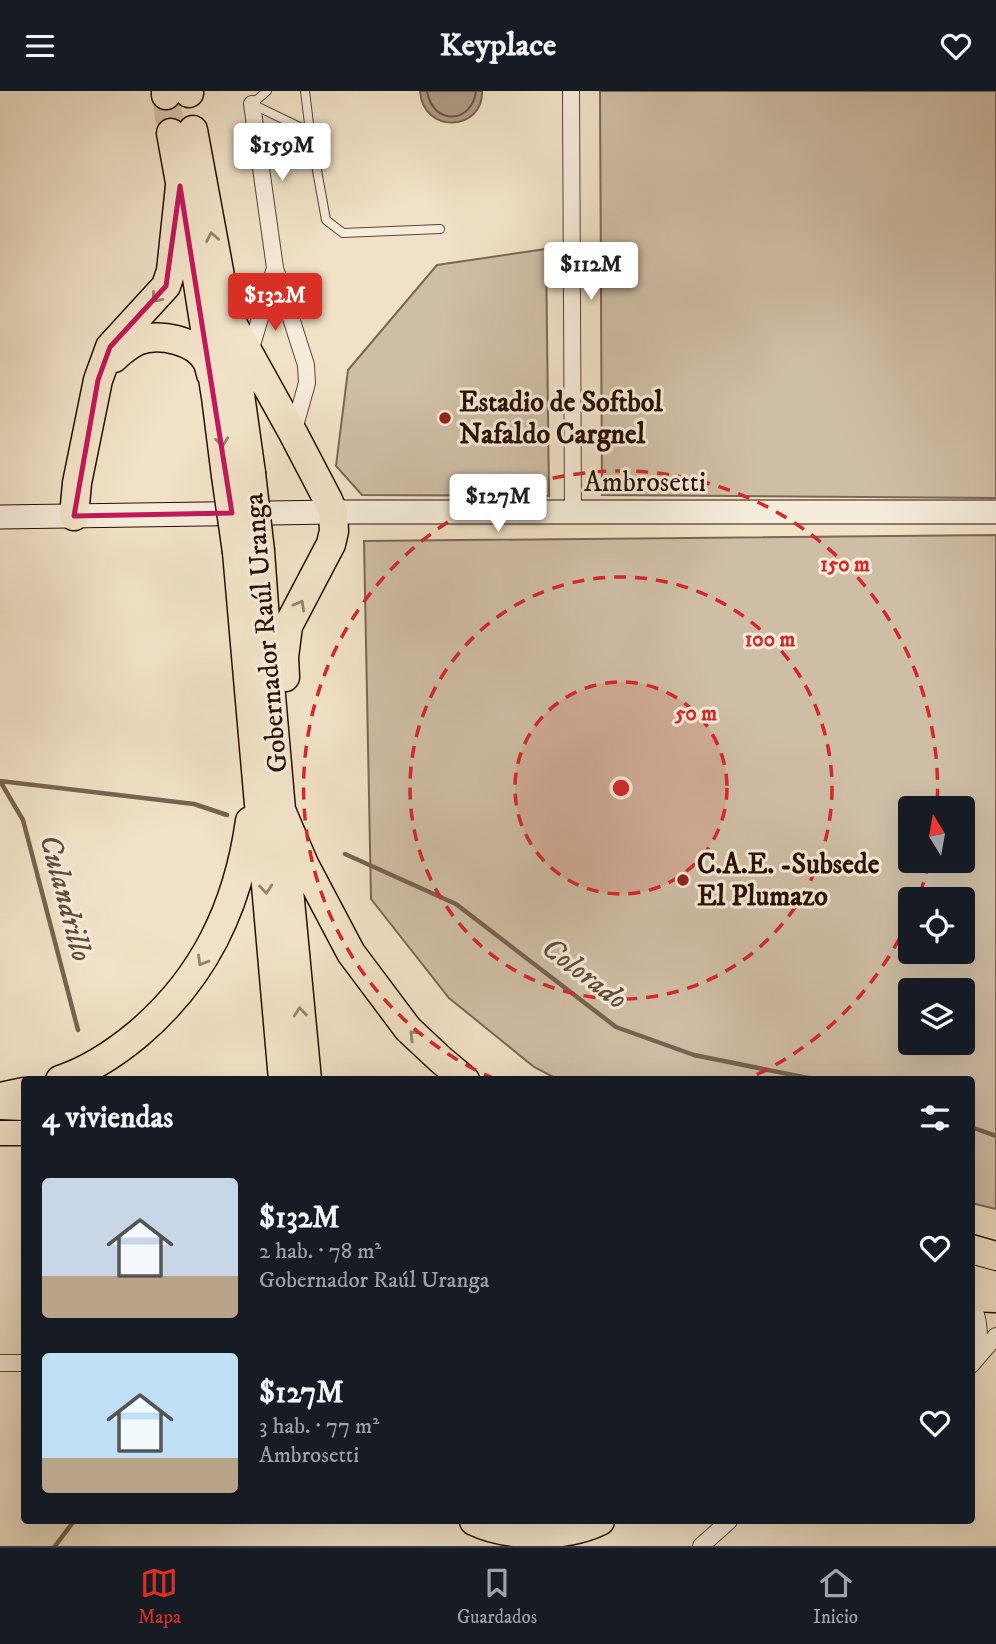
<!DOCTYPE html>
<html lang="es">
<meta charset="utf-8">
<style>
:root{--surface:#171b24;--page:#242831;--text:#f1f3f6;--muted:#9ea1a6;--line:#363941;--accent:#d93025}
body{margin:0;font-family:"IM FELL DW Pica",serif;background:var(--page);color:var(--text);height:100vh;display:flex;flex-direction:column;font-size:26px;white-space:nowrap}
*{box-sizing:border-box;margin:0}
p{font-size:23px;color:var(--muted)}
.icon{flex:none;width:38px;height:38px;fill:none;stroke:currentColor;stroke-width:2;stroke-linecap:round;stroke-linejoin:round}
.map{position:relative;flex:1;overflow:hidden}
.drawer{position:absolute;left:21px;top:985px;width:954px;height:448px;display:flex;flex-direction:column;background:var(--surface);border-radius:7px;box-shadow:0 7px 28px #0002}
.drawer>*{flex:none}
.needle{width:46px;rotate:349deg}
.tools{position:absolute;left:898px;top:705px;display:grid;gap:14px}
.tools a{display:grid;place-items:center;width:77px;height:77px;border-radius:7px;background:var(--surface);box-shadow:0 7px 28px #0002;font-size:35px}
.price{position:absolute;translate:-50% -60px;padding:0 16px;border-radius:7px;background:#fff;color:#222;font-size:23px;line-height:46px;filter:drop-shadow(0 2px 4px #0008)}
.price::after{content:'';position:absolute;left:50%;top:42px;width:21px;height:16px;margin-left:-10px;background:inherit;clip-path:polygon(0 0,100% 0,50% 100%)}
.price.active{background:var(--accent);color:#fff}
ul{padding:0;list-style:none}
li{display:flex;align-items:center;gap:21px;height:175px;padding:0 21px}
li span{display:grid;place-items:center;flex:none;width:196px;height:140px;border-radius:7px;color:#555}
li>.icon{margin-inline-start:auto}
span .icon{width:84px;height:84px;fill:#fffc;stroke-width:1}
li b{font-size:30px}
h2{display:flex;justify-content:space-between;align-items:center;height:84px;padding:0 21px;font-size:30px}
header{display:flex;justify-content:space-between;align-items:center;height:91px;padding:0 21px;background:var(--surface);font-size:32px;font-weight:800}
.tab-bar{display:flex;justify-content:space-around;align-items:center;height:98px;border-top:2px solid var(--line);background:var(--surface);font-size:19px;color:var(--muted)}
.tab-bar a{display:grid;justify-items:center;gap:4px}
.tab-bar .active{color:var(--accent)}
.map>svg:first-child{display:block}
.green{fill:#cfbea6;stroke:#7c6654;stroke-width:2;fill-rule:evenodd}
.water{fill:#ad9a84;stroke:#786250;stroke-width:2}
.lines{fill:none;stroke-linecap:round;stroke-linejoin:round}
.shore{stroke:#6b5443;stroke-width:2}
.stream{stroke:#786250;stroke-width:4.5}
.highway-tunnel{stroke:#d3c2a9;stroke-width:28;stroke-dasharray:28 14;stroke-linecap:butt}
.lane-casing{stroke:#5b4233;stroke-width:10}
.street-casing{stroke:#5b4233;stroke-width:18}
.secondary-casing{stroke:#290d02;stroke-width:25}
.primary-casing{stroke:#290d02;stroke-width:27}
.highway-casing{stroke:#290d02;stroke-width:31}
.lane{stroke:#f6ecdb;stroke-width:8}
.street{stroke:#f6ecdb;stroke-width:16}
.secondary{stroke:#f6ecdb;stroke-width:23}
.primary{stroke:#f1e2c7;stroke-width:24}
.highway{stroke:#f1e2c7;stroke-width:28}
.highway-bridge-casing{stroke:#290d02;stroke-width:31;stroke-linecap:butt}
.highway-bridge{stroke:#f1e2c7;stroke-width:28}
.oneway{stroke:#97826e}
.marked{fill:none;stroke:#c2185b;stroke-width:5;stroke-linejoin:round}
.ring{fill:none;stroke:#d62828;stroke-width:3.5;stroke-dasharray:12 9}
.poi-dot{fill:#8f2418;stroke:#f6ecdb;stroke-width:2.5}
.labels{text-anchor:middle;dominant-baseline:central;stroke-width:6;stroke-linejoin:round;paint-order:stroke}
.poi-label{font-size:28px;font-weight:bold;fill:#290d02;stroke:#f6ecdb;text-anchor:start}
.street-label{font-size:28px;fill:#290d02;stroke:#f6ecdb}
.water-label{font-size:30px;font-style:italic;fill:#644c3c;stroke:#f6ecdb}
.centre{fill:#d62828;stroke:#f6ecdb;stroke-width:3.5}
.ring-label{font-size:21px;text-anchor:middle;font-weight:bold;fill:#d62828;stroke:#f6ecdb;stroke-width:6;stroke-linejoin:round;paint-order:stroke}
</style>
<header><svg class="icon" aria-label="menu" viewBox="0 0 24 24"><path d="M4 6h16M4 12h16M4 18h16"/></svg>Keyplace<svg class="icon" aria-label="heart" viewBox="0 0 24 24"><path d="M12 20l-8-8c-3-5 5-10 8-4 3-6 11-1 8 4z"/></svg></header>
<div class="map">
<svg width="996" height="1455" viewBox="0 0 996 1455">
<rect width="100%" height="100%" fill="#f1e2c7"/>
<filter id="stains"><feTurbulence type="fractalNoise" baseFrequency=".00286" numOctaves="4"/><feColorMatrix values="0 0 0 0 .2 0 0 0 0 .09 0 0 0 0 .02 0 0 0 .5 -.17"/></filter>
<radialGradient id="worn" r=".72"><stop offset=".6" stop-color="#630" stop-opacity="0"/><stop offset="1" stop-color="#630" stop-opacity=".3"/></radialGradient>
<path class="green" d="M600,0h396v407l-394,-3z
M546,158l3,247 -187,-1 -26,-29 12,-96 89,-105z
M996,444v674l-25,-6v-123h-412l-25,-13 -85,-69 -78,-99 -7,-358zM910,718h52v52h-52zM910,808h52v53h-52zM910,900h52v52h-52z"/>
<path class="water" d="M420,0h62c2,40 -59,44 -62,0z"/>
<g class="lines">
<path class="shore" d="M427,0c6,35 45,33 49,0"/>
<path class="stream" d="M0,690l23,39 55,210
M0,690l194,23 33,11
M345,763l111,50 160,123 78,28 124,25
M971,1036l25,9
M55,1455l19,-25"/>
<path class="highway-tunnel" d="M166,4l5,38"/>
<g class="lane-casing">
<path id="lane" d="M305,0l5,41
M252,13l58,28 16,88 17,13 97,-4
M252,13l15,-13"/>
</g>
<g class="street-casing">
<path id="street" d="M571,0l2,421
M252,13l23,164 31,97 1,18 -14,50
M249,264l26,-87
M971,1214c10,13 8,35 7,51
M0,1272h24
M971,1274l25,-29
M701,1455l28,-25"/>
</g>
<g class="secondary-casing">
<path id="secondary" d="M0,426l333,-5h663"/>
</g>
<g class="primary-casing">
<path id="primary" d="M0,1016l24,1
M0,1042h24
M971,1186l25,7"/>
</g>
<g class="highway-casing">
<path id="highway" d="M166,0v4
M188,0l1,2
M193,39l41,222 17,121
M171,42l23,126 22,138 10,79
M227,223l66,119 35,67 5,12 1,19 -3,13 -43,82 -4,31 1,20
M114,267c7,-7 14,-12 23,-17 21,-9 60,-1 71,22 1,3 2,7 3,11
M74,425l3,-33 21,-103 12,-33 56,-61 5,-15 9,-85
M260,460l8,110 13,149 23,54 47,89 57,76 32,30 25,21
M237,461l46,528
M284,746l23,243
M60,989c30,-10 54,-26 78,-46 66,-56 100,-127 112,-213
M0,1006l24,-5
M971,1158l25,7
M971,1206l25,1
M474,1430c34,16 92,17 126,0"/>
</g>
<use href="#lane" class="lane"/>
<use href="#street" class="street"/>
<use href="#secondary" class="secondary"/>
<use href="#primary" class="primary"/>
<use href="#highway" class="highway"/>
<g class="highway-bridge-casing">
<path id="highway-bridge" d="M251,382l9,78
M226,385l11,76"/>
</g>
<use href="#highway-bridge" class="highway-bridge"/>
</g>
<defs><path id="oneway-chevron" d="M-2-3.5L2.5 0L-2 3.5" fill="none" stroke-width="1.6" stroke-linecap="round" stroke-linejoin="round" transform="scale(1.75)"/></defs>
<g class="oneway">
<use href="#oneway-chevron" transform="translate(212 146) rotate(-101)"/>
<use href="#oneway-chevron" transform="translate(156 207) rotate(131)"/>
<use href="#oneway-chevron" transform="translate(222 351) rotate(83)"/>
<use href="#oneway-chevron" transform="translate(300 514) rotate(-61)"/>
<use href="#oneway-chevron" transform="translate(266 798) rotate(85)"/>
<use href="#oneway-chevron" transform="translate(202 870) rotate(121)"/>
<use href="#oneway-chevron" transform="translate(300 921) rotate(-95)"/>
<use href="#oneway-chevron" transform="translate(414 944) rotate(-135)"/>
</g>
<path class="marked" d="M180,95l52,327 -158,3 24,-136 12,-33 56,-61z"/>
<circle cx="621" cy="697" r="106" fill="#d62828" fill-opacity=".12"/>
<g class="ring">
<circle cx="621" cy="697" r="106"/>
<circle cx="621" cy="697" r="211"/>
<path d="M929 771A317 317 0 0 1 918 808M909 828A317 317 0 0 1 747 988M495 988A317 317 0 1 1 937 716"/>
</g>
<g class="poi-dot">
<circle cx="445" cy="327" r="7"/>
<circle cx="683" cy="789" r="7"/>
</g>
<g class="labels">
<g class="poi-label">
<text x="459" y="311">Estadio de Softbol<tspan x="459" dy="32">Nafaldo Cargnel</tspan></text>
<text x="697" y="773">C.A.E. -Subsede<tspan x="697" dy="32">El Plumazo</tspan></text>
</g>
<g class="street-label">
<text x="645" y="391">Ambrosetti</text>
<text transform="translate(266 542) rotate(-95)">Gobernador Raúl Uranga</text>
</g>
<g class="water-label">
<text transform="translate(65 807) rotate(75)">Culandrillo</text>
<text transform="translate(584 883) rotate(37)">Colorado</text>
</g>
</g>
<circle cx="621" cy="697" r="10" class="centre"/>
<g class="ring-label">
<text x="845" y="480">150 m</text>
<text x="770" y="555">100 m</text>
<text x="696" y="629">50 m</text>
</g>
<rect width="100%" height="100%" filter="url(#stains)"/>
<rect width="100%" height="100%" fill="url(#worn)"/>
</svg>
<div class="tools">
<a><svg class="needle" viewBox="-14 -14 28 28"><path d="M0-13l5 13h-10z" fill="#e53935"/><path d="M0 13l5-13h-10z" fill="#9ea1a6"/></svg></a>
<a><svg class="icon" aria-label="locate" viewBox="0 0 24 24"><circle cx="12" cy="12" r="6"/><path d="M12 2v4M12 18v4M2 12h4M18 12h4"/></svg></a>
<a><svg class="icon" aria-label="layers" viewBox="0 0 24 24"><path d="M12 4l9 5-9 5-9-5zM3 14l9 5 9-5"/></svg></a>
</div>
<b class="price" style="left:282px;top:92px">$159M</b>
<b class="price" style="left:591px;top:211px">$112M</b>
<b class="price active" style="left:275px;top:242px">$132M</b>
<b class="price" style="left:498px;top:443px">$127M</b>
<section class="drawer">
<h2>4 viviendas<svg class="icon" aria-label="filters" viewBox="0 0 24 24"><path d="M4 7h16M4 17h16"/><circle cx="9" cy="7" r="2"/><circle cx="15" cy="17" r="2"/></svg></h2>
<ul>
<li><span style="background:linear-gradient(#c9d6e8 70%,#b9a48a 0)"><svg class="icon" aria-label="home" viewBox="0 0 24 24"><path d="M3 11l9-7 9 7M6 9v11h12V9"/></svg></span><div><b>$132M</b><p>2 hab. · 78 m²</p><p>Gobernador Raúl Uranga</p></div><svg class="icon" aria-label="heart" viewBox="0 0 24 24"><path d="M12 20l-8-8c-3-5 5-10 8-4 3-6 11-1 8 4z"/></svg></li>
<li><span style="background:linear-gradient(#bfe0f5 75%,#b9a48a 0)"><svg class="icon" aria-label="home" viewBox="0 0 24 24"><path d="M3 11l9-7 9 7M6 9v11h12V9"/></svg></span><div><b>$127M</b><p>3 hab. · 77 m²</p><p>Ambrosetti</p></div><svg class="icon" aria-label="heart" viewBox="0 0 24 24"><path d="M12 20l-8-8c-3-5 5-10 8-4 3-6 11-1 8 4z"/></svg></li>
</ul>
</section>
</div>
<nav class="tab-bar">
<a class="active"><svg class="icon" aria-label="map" viewBox="0 0 24 24"><path d="M3 6l6-2 6 2 6-2v14l-6 2-6-2-6 2zM9 4v14M15 6v14"/></svg>Mapa</a>
<a><svg class="icon" aria-label="saved" viewBox="0 0 24 24"><path d="M7 4h10v16l-5-4-5 4z"/></svg>Guardados</a>
<a><svg class="icon" aria-label="home" viewBox="0 0 24 24"><path d="M3 11l9-7 9 7M6 9v11h12V9"/></svg>Inicio</a>
</nav>
